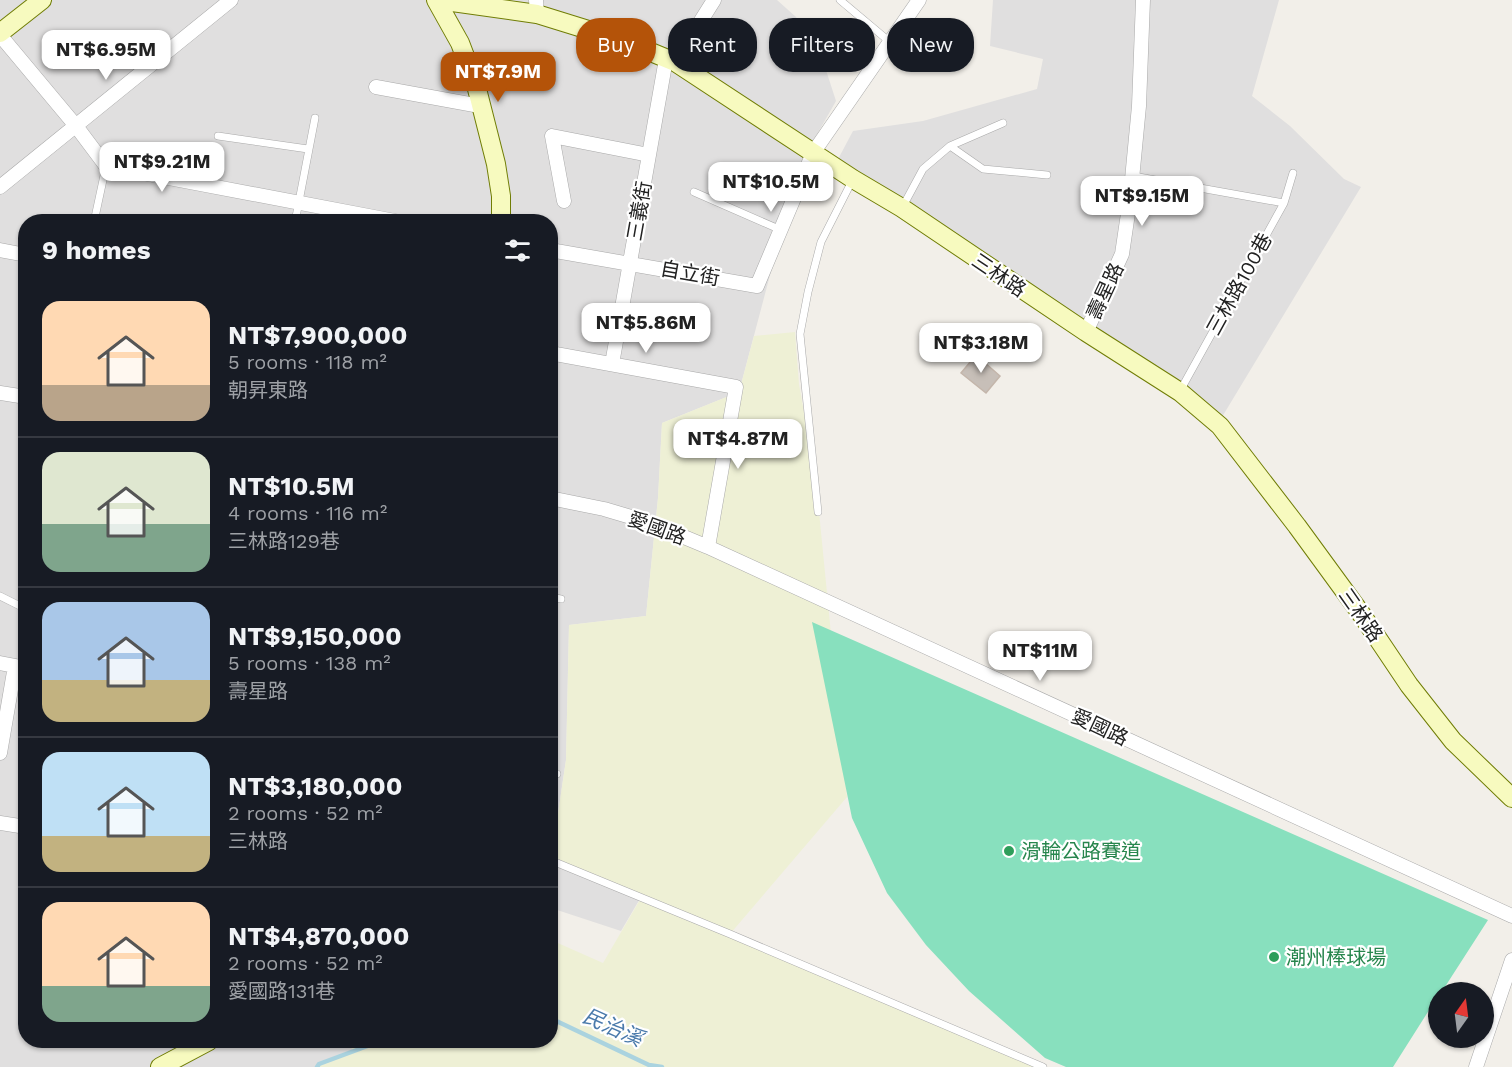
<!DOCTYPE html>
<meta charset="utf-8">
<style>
:root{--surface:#171b24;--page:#20242c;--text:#f1f3f6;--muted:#9ea1a6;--line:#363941;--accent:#b45309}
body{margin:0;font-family:"Work Sans","Noto Sans TC",sans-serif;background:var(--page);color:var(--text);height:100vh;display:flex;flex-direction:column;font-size:22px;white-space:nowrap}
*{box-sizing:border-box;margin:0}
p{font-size:20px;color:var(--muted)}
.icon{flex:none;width:33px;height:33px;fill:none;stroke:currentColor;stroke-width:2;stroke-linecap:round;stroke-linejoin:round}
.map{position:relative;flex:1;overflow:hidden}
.panel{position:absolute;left:18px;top:214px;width:540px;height:834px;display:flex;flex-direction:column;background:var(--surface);border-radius:24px;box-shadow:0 2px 4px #0004}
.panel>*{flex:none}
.hud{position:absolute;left:576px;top:18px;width:570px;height:54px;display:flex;gap:12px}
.needle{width:39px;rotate:14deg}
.fabs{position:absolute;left:1428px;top:982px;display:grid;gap:12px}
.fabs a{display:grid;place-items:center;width:66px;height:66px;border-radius:50%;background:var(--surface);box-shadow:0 2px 4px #0004;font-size:30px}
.price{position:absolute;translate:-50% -51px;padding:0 14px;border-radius:12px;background:#fff;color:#222;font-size:20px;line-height:39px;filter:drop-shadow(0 2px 3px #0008)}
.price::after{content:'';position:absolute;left:50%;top:36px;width:18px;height:14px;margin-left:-9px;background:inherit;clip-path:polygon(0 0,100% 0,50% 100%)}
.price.on{background:var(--accent);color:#fff}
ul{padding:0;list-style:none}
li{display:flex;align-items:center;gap:18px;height:150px;padding:0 24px}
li+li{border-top:2px solid var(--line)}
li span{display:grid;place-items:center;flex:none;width:168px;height:120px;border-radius:18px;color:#555}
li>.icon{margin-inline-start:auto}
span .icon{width:72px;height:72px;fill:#fffc;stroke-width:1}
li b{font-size:26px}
h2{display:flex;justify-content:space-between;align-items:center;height:72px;padding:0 24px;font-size:26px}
.tag{padding:0 21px;border-radius:24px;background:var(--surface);box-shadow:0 2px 4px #0004;font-size:21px;line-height:54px}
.tag.on{background:var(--accent);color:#fff}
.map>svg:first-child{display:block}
.residential{fill:#e0dfdf}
.farmland{fill:#eef0d5}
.pitch{fill:#88e0be}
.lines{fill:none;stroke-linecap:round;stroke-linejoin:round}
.stream{stroke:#aad3df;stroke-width:4.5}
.building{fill:#c7bfb8;stroke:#c4b6ab;stroke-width:1.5}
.lane-casing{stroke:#a9a9a9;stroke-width:8}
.street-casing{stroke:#a9a9a9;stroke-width:15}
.secondary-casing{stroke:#707d05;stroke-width:20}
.lane{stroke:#fff;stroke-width:7}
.street{stroke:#fff;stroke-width:14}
.secondary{stroke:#f7fabf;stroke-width:18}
.leisure-dot{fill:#2e9e5b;stroke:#fff;stroke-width:2}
.labels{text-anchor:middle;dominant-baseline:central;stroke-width:4.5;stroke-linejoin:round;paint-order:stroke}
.street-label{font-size:20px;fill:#222;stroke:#fff}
.leisure-label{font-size:20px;fill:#27864d;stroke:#fff;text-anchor:start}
.water-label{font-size:21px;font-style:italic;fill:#4a7aab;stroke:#fff}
</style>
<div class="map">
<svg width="1512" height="1067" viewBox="0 0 1512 1067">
<rect width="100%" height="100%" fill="#f2efe9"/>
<path class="residential" d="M0,0h777l19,17 29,50 11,34 -37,65 -60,226 -77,31 -4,75 -12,118 -77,9 -3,135 -15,100 90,37 -20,34 -70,-23 -1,-686h-524v819h321l7,10 -35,13 -3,3h-316z
M993,0h286l-27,96 38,30 54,53 17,8 -139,230 -386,-254 17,-32 70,-10 114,-32 6,-30 -53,-13z"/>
<path class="farmland" d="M795,332l4,52 17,97 31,316 -117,137 310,133h-723l2,-3 34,-13 -6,-10h203l1,-101 52,23 38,-65 -90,-38 15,-100 3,-135 77,-9 12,-118 4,-75 77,-31 15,-56z"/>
<path class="pitch" d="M812,622l676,298 -47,73h-3v3l-45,71h-327l-21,-9 -76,-67 -43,-46 -39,-52 -35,-75z"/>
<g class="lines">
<path class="stream" d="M550,1018l99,47 13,2
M317,1067l2,-3 62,-23"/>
</g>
<path class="building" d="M976,355l24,21 -14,17 -25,-20z"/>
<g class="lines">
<g class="lane-casing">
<path id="lane" d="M840,0l50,42
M218,136l90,13
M950,146l33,23 64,6
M1133,176l151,27
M694,192l87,38
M902,208l21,-39 27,-23 53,-23
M94,222l12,-56
M295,222l20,-104
M1180,391l104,-188 9,-30
M818,512l-18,-178 8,-42 13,-50 32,-63
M0,596l26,13
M550,597l11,2
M550,773l7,1
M550,860l180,74 313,133"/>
</g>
<g class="street-casing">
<path id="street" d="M536,0l1,14
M0,35l76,91 30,40 294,56
M675,62l39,-62
M376,87l104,19
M0,187l231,-187
M564,201l-12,-65 97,19
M0,250l26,5
M550,250l207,36 56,-133 106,-153
M1086,332l36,-78 8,-54 9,-94 4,-106
M550,353l186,34 -28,160
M612,364l54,-305
M0,393l26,4
M550,498l54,11 44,13 60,25 804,369
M0,663l26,5
M0,753l15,-87
M0,823l26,4
M1476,1067l36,-107"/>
</g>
<g class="secondary-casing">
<path id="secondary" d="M436,0l24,43 16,42 20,79 5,32v26
M438,0l99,14 87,27 51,21 178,117 49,29 184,124 94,60 40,34 77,100 65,89 47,70 44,56 59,57
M0,33l42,-33
M160,1067l49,-26"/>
</g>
<use href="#lane" class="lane"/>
<use href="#street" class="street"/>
<use href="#secondary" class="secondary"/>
</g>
<g class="leisure-dot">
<circle cx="1009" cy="851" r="6"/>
<circle cx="1274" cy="957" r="6"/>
</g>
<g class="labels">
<g class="street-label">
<text transform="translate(639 211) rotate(-80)">三義街</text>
<text transform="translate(690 273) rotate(10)">自立街</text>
<text transform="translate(999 275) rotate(34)">三林路</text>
<text transform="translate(1239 284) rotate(-61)">三林路100巷</text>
<text transform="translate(1105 291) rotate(-65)">壽星路</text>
<text transform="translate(657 528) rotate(20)">愛國路</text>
<text transform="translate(1361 615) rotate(55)">三林路</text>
<text transform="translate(1100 727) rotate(25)">愛國路</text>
</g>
<g class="leisure-label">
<text x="1021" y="851">滑輪公路賽道</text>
<text x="1286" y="957">潮州棒球場</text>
</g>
<g class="water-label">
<text transform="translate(613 1027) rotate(24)">民治溪</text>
</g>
</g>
</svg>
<div class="fabs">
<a><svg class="needle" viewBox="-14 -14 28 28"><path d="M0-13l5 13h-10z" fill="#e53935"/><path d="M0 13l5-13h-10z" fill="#9ea1a6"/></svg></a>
</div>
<b class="price" style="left:106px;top:81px">NT$6.95M</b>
<b class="price on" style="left:498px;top:103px">NT$7.9M</b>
<b class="price" style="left:162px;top:193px">NT$9.21M</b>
<b class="price" style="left:771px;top:213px">NT$10.5M</b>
<b class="price" style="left:1142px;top:227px">NT$9.15M</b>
<b class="price" style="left:646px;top:354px">NT$5.86M</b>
<b class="price" style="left:981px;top:374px">NT$3.18M</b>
<b class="price" style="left:738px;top:470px">NT$4.87M</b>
<b class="price" style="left:1040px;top:682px">NT$11M</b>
<div class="hud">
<a class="tag on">Buy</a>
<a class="tag">Rent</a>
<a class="tag">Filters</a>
<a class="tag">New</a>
</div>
<section class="panel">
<h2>9 homes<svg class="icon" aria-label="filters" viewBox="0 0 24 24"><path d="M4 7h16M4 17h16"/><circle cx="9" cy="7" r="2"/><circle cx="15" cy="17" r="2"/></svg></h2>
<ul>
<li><span style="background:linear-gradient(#ffd9b3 70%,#b9a48a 0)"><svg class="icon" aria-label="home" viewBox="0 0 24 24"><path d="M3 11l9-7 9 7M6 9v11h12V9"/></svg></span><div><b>NT$7,900,000</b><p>5 rooms · 118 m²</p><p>朝昇東路</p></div></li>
<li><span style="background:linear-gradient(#dfe7d0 60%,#7fa58c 0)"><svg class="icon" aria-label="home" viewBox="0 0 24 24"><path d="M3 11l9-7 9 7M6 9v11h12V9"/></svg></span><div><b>NT$10.5M</b><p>4 rooms · 116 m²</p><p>三林路129巷</p></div></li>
<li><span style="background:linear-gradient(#a9c7e8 65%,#c2b280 0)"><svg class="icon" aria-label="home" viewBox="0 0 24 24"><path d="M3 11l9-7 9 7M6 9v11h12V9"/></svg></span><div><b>NT$9,150,000</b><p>5 rooms · 138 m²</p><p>壽星路</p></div></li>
<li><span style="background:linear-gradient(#bfe0f5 70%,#c2b280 0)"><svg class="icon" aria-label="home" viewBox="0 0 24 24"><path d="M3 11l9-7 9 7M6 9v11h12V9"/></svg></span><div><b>NT$3,180,000</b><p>2 rooms · 52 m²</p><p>三林路</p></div></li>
<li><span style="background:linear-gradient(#ffd9b3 70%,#7fa58c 0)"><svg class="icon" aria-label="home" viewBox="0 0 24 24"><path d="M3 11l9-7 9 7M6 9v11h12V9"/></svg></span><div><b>NT$4,870,000</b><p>2 rooms · 52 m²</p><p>愛國路131巷</p></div></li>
</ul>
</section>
</div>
